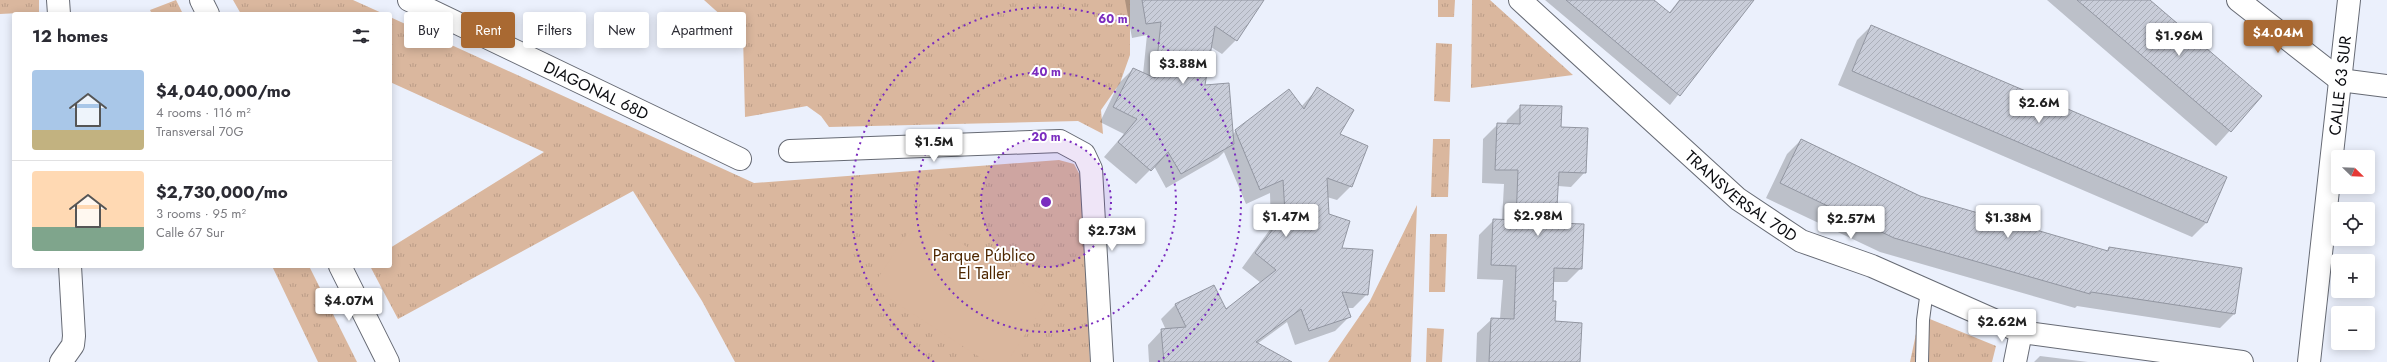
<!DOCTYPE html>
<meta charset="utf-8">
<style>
:root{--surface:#fff;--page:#f7f7f7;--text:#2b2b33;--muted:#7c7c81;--line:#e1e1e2;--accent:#a96932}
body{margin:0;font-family:Jost,sans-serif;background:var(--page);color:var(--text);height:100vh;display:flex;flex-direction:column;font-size:15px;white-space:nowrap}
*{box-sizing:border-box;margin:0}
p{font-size:13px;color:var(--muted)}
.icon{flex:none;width:22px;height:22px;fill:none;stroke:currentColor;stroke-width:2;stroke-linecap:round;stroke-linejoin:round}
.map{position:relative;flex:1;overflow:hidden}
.sheet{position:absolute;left:12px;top:12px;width:380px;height:256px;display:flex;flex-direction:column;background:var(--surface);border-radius:4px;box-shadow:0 2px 10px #0003}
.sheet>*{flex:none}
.top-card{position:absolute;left:404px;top:12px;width:380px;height:36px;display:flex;gap:8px}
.needle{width:26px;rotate:113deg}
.tools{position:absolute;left:2331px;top:150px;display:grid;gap:8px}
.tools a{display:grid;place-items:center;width:44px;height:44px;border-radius:4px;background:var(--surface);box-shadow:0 2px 10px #0003;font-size:20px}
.price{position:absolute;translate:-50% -34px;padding:0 9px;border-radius:4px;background:#fff;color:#222;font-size:13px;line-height:26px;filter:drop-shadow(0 1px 2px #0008)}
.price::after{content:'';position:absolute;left:50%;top:24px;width:12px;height:9px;margin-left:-6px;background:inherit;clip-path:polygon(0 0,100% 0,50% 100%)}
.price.active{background:var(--accent);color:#fff}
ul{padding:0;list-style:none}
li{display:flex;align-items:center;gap:12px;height:100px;padding:0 20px}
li+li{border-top:1px solid var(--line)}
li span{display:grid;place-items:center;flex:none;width:112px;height:80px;border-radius:4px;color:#555}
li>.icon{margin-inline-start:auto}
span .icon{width:48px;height:48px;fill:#fffc;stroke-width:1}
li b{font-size:17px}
h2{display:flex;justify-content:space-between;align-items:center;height:48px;padding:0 20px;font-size:17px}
.chip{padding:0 14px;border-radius:4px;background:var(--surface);box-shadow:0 2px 10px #0003;font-size:14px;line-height:36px}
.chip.active{background:var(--accent);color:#fff}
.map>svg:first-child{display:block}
.grass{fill:url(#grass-tufts)}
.pitch{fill:#dab79e}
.shadow{fill:#0003}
.building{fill:url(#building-hatch);stroke:#9296a1}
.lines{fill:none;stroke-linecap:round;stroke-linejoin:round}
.lane-casing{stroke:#666a74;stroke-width:14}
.street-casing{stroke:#666a74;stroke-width:24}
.secondary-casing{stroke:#666a74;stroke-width:24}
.lane{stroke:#fff;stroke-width:12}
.street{stroke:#fff;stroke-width:22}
.secondary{stroke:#fff;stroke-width:22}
.ring{fill:none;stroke:#7b2cbf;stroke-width:2;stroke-dasharray:2 4}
.labels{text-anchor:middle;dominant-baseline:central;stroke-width:4;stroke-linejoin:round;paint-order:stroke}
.street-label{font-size:16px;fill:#0b0c10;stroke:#fff}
.park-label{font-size:16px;fill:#4e2700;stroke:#fff}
.centre{fill:#7b2cbf;stroke:#fff;stroke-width:2}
.ring-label{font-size:12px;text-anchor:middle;font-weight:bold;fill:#7b2cbf;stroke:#fff;stroke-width:4;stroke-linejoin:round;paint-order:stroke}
</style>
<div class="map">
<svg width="2387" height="362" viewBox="0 0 2387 362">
<defs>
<pattern id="grass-tufts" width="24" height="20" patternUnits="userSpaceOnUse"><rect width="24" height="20" fill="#dab79e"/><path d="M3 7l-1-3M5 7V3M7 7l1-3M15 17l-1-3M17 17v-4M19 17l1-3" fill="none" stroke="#ba9c87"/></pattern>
<pattern id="building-hatch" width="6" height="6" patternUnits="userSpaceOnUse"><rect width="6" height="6" fill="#c9cdd9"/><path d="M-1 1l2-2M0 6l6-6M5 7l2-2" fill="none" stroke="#abafb9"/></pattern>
</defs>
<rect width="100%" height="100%" fill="#ebf0fc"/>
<path class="grass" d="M0,0h39v12l-39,2z
M176,0l7,14h-31l-2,-4z
M233,0h120l31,14h-143z
M704,0h426v55l-10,28 -19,27 2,24 -25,-13 -249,6 -8,-11 -14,-10 -62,11 -2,-82z
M1438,0h17l-1,17h-16z
M1472,0h18l83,75 -102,13z
M390,17l364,166 305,-23 15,4 8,15 8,183h-355l-33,-61 -69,-110 -235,128 -28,-53h20v-18l154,-96 -154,-70z
M1436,43l16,1 -2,58 -16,-1z
M1433,139h17l-2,58h-17z
M1417,205l-6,157h-83l42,-61z
M1430,234h17l-2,58h-16z
M272,266h37l48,96h-39z
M1920,315l76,31 -4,16h-82z
M1427,328l17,1 -2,33h-16z"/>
<path class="pitch" d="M919,216l129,83 -41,63h-20l-115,-75z"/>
<path class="shadow" d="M1125,0h129l-18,40 -14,14 -11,-7 -7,40 28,48 4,-4 65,-24 16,-18 21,46 13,51 -14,14 -10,-3 2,18 12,34 26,45 -14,14h-7l3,9 -14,14 -40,14 -8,-23 -30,22 17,18h-125l-1,-17 14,-15h4l-5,-11 14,-14 39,-19 12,25 35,-28 -19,-15 29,-40 -1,-35 -24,11 -22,-52 -6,6 -52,30 -12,-22 -18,18 -32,-27 20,-23 -24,-12 19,-39 14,-14 10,5 4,-39 -15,3z
M1545,0h108l16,13 10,-13h74l-83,105z
M2047,0h102l112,96 -45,50z
M1871,26l335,197 -14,14 -354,-152 19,-45z
M1521,106l39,22 25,44 -14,15 -13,-1 -3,38 26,44 -14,14h-15l2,40 25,40h-103l1,-29 15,-14h8l3,-39 -26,-1 2,-44 15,-15 8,1 2,-37 -22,-1 1,-44 15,-15 8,1 1,-5z
M1801,140l119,57 186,54 3,-3 125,66 -14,14 -143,-22 -2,2 -195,-56 -114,-54 21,-44z
M2040,356l48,6h-54z"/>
<path class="building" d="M1142,0h122l-27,41 -22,-15 -10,59 24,-2 5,61 -53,30 -13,-22 -17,19 -33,-29 19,-23 -24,-12 20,-39 22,10 6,-56 -15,2z
M1566,0h88l16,13 10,-13h74l-74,96z
M2077,0h73l112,96 -31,36z
M1871,25l356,152 -20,46 -355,-152z
M1317,87l37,23 -14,24 28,12 -16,41 -25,-9 2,36 21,7 -8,27 31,2 -5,45 -26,-3 9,25 -42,14 -8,-22 -45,33 36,20h-128l-3,-33 25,-2 -11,-23 39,-19 12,24 50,-39 -21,-17 30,-40 -2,-33 -23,10 -25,-60 54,-41 15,20z
M1520,105l42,1 -1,21 27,1 -2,45 -27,-1 -3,51 28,1 -2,45 -28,-1 -1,33h3l-1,20 27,2 -2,39h-91l2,-44 23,1 2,-53 -25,-1 2,-46 23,1 2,-50h-23l2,-47 23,1z
M1801,139l119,57 188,55 1,-4 133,21 -7,46 -144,-22 -1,2 -196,-56 -114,-55z"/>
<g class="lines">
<g class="lane-casing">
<path id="lane" d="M1922,362l1,-42 4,-30"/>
</g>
<g class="street-casing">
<g id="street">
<path d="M58,0l1,14"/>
<path d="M201,0l7,14"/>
<path id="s1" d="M409,0l331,159"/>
<path id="s2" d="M1520,0l218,199 63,42 71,25 149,66 221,30"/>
<path d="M2340,80l47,6"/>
<path d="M790,151l270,-10 24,13 7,15 11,193"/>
<path d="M340,266l48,96"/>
<path d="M61,362l12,-17 1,-9 -4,-70"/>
<path d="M2015,362l6,-30"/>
</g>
</g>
<g class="secondary-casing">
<g id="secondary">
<path d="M2238,0l102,80"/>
<path id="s3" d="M2309,362l40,-362"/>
</g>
</g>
<use href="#lane" class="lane"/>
<use href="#street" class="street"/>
<use href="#secondary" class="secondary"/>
</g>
<circle cx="1046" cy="202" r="65" fill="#7b2cbf" fill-opacity=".12"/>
<g class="ring">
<circle cx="1046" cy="202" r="65"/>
<circle cx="1046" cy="202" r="130"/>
<path d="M934 362A195 195 0 1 1 1158 362"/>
</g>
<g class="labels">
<g class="street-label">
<text stroke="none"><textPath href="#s3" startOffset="278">CALLE 63 SUR</textPath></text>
<text stroke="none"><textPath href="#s1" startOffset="208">DIAGONAL 68D</textPath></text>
<text stroke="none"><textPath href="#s2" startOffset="296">TRANSVERSAL 70D</textPath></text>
</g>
<g class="park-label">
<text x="984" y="255">Parque Público<tspan x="984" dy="18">El Taller</tspan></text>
</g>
</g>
<circle cx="1046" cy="202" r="6" class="centre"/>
<g class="ring-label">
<text x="1113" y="23">60 m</text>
<text x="1046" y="76">40 m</text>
<text x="1046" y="141">20 m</text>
</g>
</svg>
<div class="tools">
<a><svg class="needle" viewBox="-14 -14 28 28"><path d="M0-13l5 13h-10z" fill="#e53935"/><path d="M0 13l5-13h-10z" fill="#7c7c81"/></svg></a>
<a><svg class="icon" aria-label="locate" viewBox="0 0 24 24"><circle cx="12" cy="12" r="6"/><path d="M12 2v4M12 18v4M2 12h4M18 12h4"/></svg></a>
<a>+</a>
<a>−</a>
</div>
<b class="price active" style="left:2278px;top:54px">$4.04M</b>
<b class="price" style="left:2179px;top:57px">$1.96M</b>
<b class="price" style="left:1183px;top:85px">$3.88M</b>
<b class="price" style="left:2039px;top:124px">$2.6M</b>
<b class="price" style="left:934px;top:163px">$1.5M</b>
<b class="price" style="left:1538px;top:237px">$2.98M</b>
<b class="price" style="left:1286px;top:238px">$1.47M</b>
<b class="price" style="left:2008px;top:239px">$1.38M</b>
<b class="price" style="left:1851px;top:240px">$2.57M</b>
<b class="price" style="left:1112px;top:252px">$2.73M</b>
<b class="price" style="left:349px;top:322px">$4.07M</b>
<b class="price" style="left:2002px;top:343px">$2.62M</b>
<div class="top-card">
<a class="chip">Buy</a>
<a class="chip active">Rent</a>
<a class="chip">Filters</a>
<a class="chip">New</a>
<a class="chip">Apartment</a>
</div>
<section class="sheet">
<h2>12 homes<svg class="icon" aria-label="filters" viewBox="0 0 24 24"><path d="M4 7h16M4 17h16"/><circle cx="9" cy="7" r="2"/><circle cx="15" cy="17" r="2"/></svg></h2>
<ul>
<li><span style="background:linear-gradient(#a9c7e8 75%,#c2b280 0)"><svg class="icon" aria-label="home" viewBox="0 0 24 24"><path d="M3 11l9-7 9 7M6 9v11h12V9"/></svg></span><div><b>$4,040,000/mo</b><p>4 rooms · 116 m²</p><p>Transversal 70G</p></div></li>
<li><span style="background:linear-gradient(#ffd9b3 70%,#7fa58c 0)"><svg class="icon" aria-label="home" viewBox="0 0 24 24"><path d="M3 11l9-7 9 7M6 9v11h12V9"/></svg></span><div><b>$2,730,000/mo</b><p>3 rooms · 95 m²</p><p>Calle 67 Sur</p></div></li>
</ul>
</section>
</div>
